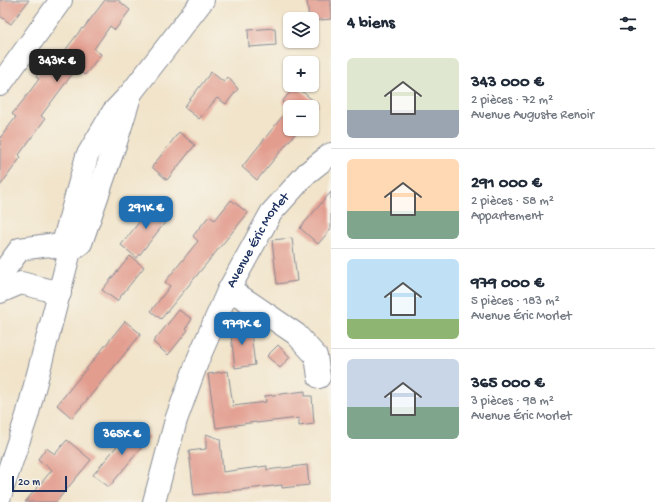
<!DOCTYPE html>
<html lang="fr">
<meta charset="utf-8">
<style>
:root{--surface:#fff;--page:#f6f6f7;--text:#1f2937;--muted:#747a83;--line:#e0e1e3;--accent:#1f6fb2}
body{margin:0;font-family:"Gochi Hand",sans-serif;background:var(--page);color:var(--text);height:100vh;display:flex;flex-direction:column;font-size:15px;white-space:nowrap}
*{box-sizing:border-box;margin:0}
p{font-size:13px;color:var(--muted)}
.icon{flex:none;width:22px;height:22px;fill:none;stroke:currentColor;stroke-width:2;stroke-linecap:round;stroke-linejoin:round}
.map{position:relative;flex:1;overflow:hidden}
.details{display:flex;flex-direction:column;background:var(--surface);width:324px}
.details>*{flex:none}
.fabs{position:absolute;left:283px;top:12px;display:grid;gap:8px}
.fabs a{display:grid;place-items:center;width:36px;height:36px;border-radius:6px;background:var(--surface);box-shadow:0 1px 3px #0004;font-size:20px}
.scale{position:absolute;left:12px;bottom:10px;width:55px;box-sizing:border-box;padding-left:4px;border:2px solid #1b2f5e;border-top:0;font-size:11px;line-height:14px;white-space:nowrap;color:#1b2f5e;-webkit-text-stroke:3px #f7f3e8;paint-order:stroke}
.price{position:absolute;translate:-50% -34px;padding:0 9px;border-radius:8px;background:var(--accent);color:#fff;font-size:13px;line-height:26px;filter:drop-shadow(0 1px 2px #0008)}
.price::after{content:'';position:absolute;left:50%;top:24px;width:12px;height:9px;margin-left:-6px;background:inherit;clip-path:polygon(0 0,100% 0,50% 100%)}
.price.on{background:#222;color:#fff}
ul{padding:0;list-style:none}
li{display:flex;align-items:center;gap:12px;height:100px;padding:0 16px}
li+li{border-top:1px solid var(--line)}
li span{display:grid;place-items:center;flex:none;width:112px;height:80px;border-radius:6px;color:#555}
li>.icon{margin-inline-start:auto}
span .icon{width:48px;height:48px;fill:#fffc;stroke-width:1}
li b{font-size:17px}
h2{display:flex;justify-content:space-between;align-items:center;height:48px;padding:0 16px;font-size:17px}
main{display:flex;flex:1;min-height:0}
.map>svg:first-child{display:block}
.building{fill:#e29d8f}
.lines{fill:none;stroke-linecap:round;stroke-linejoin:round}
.minor-casing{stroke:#868a94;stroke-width:24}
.minor{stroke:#fff;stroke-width:22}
.labels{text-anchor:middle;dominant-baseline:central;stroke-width:4;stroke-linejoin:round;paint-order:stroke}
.street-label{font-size:14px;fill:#1b2f5e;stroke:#f7f3e8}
</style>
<main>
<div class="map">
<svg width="331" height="502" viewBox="0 0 331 502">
<rect width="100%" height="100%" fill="#f7f3e8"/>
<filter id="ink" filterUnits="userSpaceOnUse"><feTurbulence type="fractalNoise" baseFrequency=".025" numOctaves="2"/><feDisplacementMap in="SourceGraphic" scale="8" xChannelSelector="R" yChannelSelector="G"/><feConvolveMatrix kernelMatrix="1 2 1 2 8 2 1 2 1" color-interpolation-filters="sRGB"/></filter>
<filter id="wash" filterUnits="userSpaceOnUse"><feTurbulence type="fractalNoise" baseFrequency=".012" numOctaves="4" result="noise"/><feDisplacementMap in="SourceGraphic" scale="16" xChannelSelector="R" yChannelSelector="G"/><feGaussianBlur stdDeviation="0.9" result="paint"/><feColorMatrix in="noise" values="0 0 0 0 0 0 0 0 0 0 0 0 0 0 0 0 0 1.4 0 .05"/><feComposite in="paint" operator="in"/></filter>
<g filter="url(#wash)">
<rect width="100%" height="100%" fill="#f1e4ca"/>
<g id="blocks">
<path class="building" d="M0,0h29l-18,24 -11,-8z
M105,0h13l12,10 -15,20 -5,-4 -16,23 7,5 -16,21 -9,-6 -35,47 4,3 -26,36 2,2 -21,29v-48l16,-21 -4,-3 10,-12 17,-23 -3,-2 10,-14 6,5 30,-40 1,1z
M316,0h15v19l-19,2v-2h-3l-2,-18z
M275,28l1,17 -27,2 -1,-17z
M211,72l13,10 4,-5 10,12 -12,15 -9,-6 -18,21 -15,-12z
M295,86l24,19 -7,8v-6h-22v22h9l-42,51 -15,-13 47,-59 -7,-6z
M179,132l16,13 -28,35 -15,-13z
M331,192v37l-13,15 -18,-16z
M231,200l17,13 -87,106 -10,-8 19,-25 -5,-4 33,-41 -5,-5 16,-20 6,4z
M155,202l16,13 -34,43 -16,-13z
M292,238l5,43 -20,3 -5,-44z
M130,256l14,11 -27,34 -15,-11z
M179,310l13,9 -6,9 2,2 -20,25 -15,-13z
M125,321l16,13 -69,84 -15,-13z
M250,325l5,40 -20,3 -5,-40z
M278,345l12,12 -10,11 -13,-12z
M228,371l5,35 33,-4 -1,-6 40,-5v5h7l2,28 -15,2v-8l-43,5v-1l-40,6 -8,-54z
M135,424l15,13 -41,50 -16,-12z
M206,434l14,5 3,33 44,-6v4l40,-5 2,20 -27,3v-3l-88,10 -5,-44 17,-2z
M67,440l24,20 -35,42h-31l27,-32 -14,-11 8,-11 9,6z"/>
</g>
</g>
<g filter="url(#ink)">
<use href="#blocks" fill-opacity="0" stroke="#868a94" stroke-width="1"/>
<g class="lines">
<g class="minor-casing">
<g id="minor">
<path d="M0,85l61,-85"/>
<path d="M70,251l-6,-11 23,-84 26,-44 18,-19 72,-93"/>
<path d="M0,276l20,-27 29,-4 21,6"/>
<path d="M228,291l12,5 56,38 20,22 3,21"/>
<path d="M0,292l21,-9 39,10"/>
<path d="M0,496l27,-80 43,-165 11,-8 35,-101 15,-49"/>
<path id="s1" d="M154,502l22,-82 23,-63 29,-66 43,-78 36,-40 24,-19"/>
</g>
</g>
<use href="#minor" class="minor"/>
</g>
</g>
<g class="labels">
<g class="street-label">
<text stroke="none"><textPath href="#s1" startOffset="283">Avenue Éric Morlet</textPath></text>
</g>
</g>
</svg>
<div class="fabs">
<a><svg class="icon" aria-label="layers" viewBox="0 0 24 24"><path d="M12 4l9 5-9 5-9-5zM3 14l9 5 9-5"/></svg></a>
<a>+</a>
<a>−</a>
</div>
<div class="scale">20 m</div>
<b class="price on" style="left:57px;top:83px">343K €</b>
<b class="price" style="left:146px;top:230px">291K €</b>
<b class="price" style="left:242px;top:346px">979K €</b>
<b class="price" style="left:122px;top:456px">365K €</b>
</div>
<section class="details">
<h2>4 biens<svg class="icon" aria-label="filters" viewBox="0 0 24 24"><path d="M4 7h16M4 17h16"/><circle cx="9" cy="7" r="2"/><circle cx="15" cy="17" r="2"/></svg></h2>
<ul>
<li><span style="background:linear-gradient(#dfe7d0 65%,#9aa5b1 0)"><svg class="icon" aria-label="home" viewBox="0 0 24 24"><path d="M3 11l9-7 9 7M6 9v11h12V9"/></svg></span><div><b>343 000 €</b><p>2 pièces · 72 m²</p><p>Avenue Auguste Renoir</p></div></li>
<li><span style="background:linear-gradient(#ffd9b3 65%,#7fa58c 0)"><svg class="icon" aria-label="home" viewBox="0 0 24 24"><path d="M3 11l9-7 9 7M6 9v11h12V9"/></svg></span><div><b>291 000 €</b><p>2 pièces · 58 m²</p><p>Appartement</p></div></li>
<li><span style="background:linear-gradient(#bfe0f5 75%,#8fb573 0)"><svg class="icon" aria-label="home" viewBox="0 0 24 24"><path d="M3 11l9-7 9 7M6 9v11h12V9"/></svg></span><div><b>979 000 €</b><p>5 pièces · 183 m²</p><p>Avenue Éric Morlet</p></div></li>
<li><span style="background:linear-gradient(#c9d6e8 60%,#7fa58c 0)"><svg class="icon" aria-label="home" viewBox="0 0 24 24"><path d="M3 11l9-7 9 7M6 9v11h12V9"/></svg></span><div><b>365 000 €</b><p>3 pièces · 98 m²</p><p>Avenue Éric Morlet</p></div></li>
</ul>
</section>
</main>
